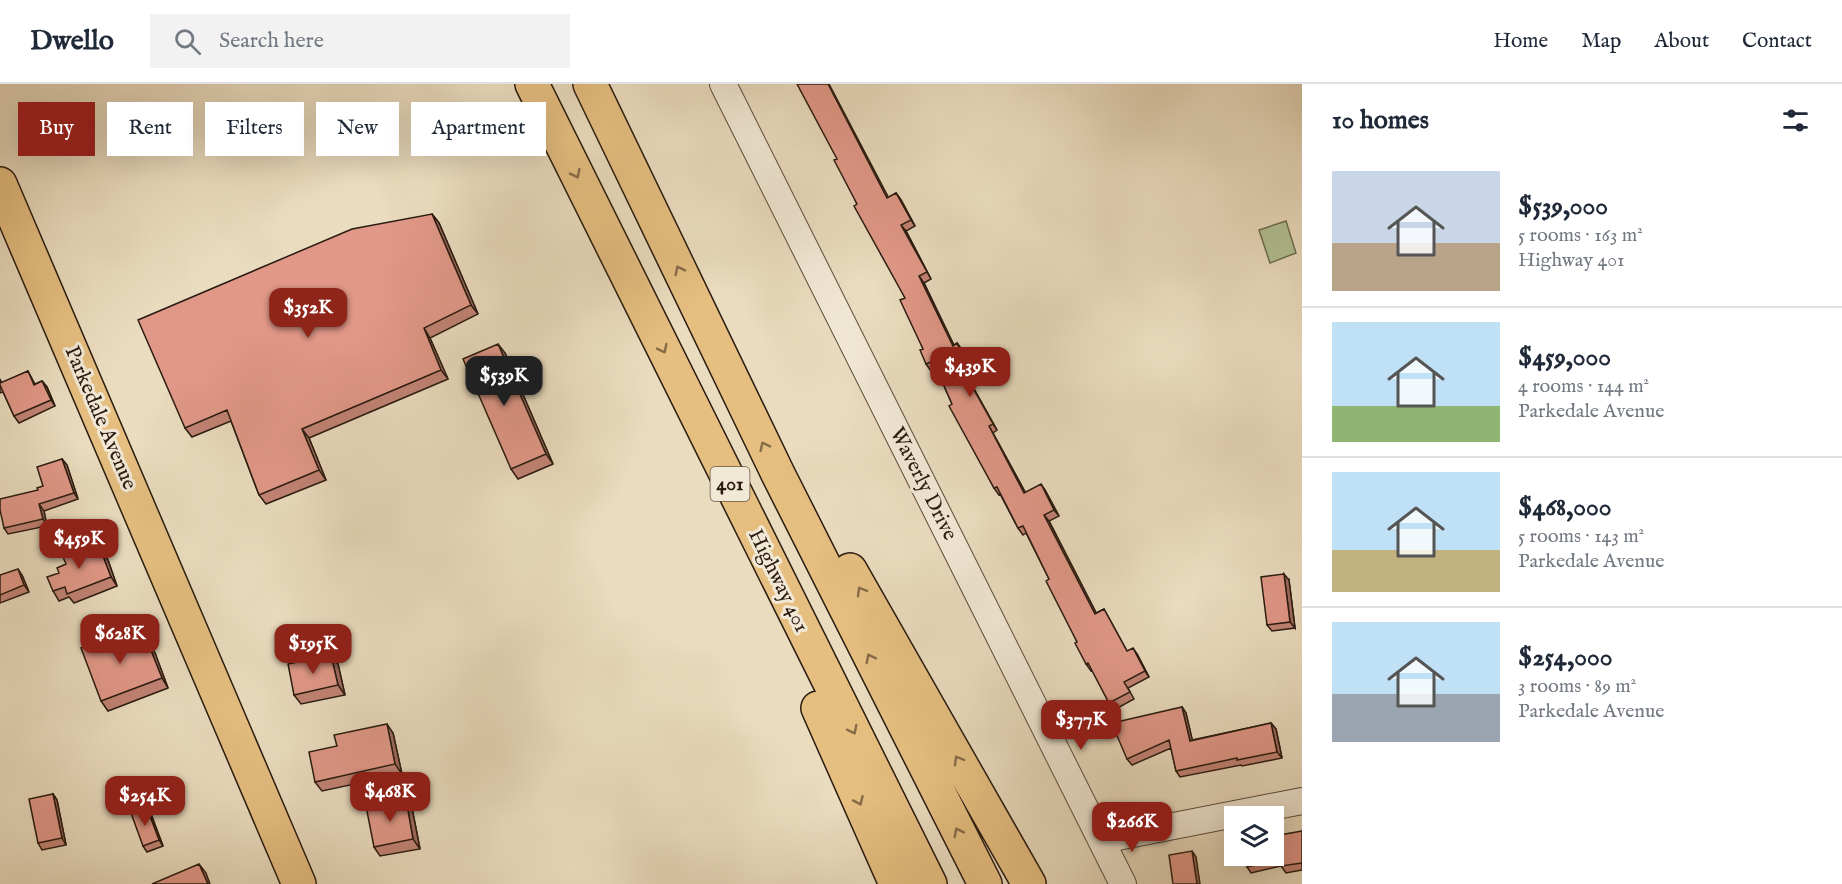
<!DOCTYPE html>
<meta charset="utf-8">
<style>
:root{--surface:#fff;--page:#f2f2f3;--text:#1f2937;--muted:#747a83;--line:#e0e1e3;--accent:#8f2418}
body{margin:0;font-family:"IM FELL English",serif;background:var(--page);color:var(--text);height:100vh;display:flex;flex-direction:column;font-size:22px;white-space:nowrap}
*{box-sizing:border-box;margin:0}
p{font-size:20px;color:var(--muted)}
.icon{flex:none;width:33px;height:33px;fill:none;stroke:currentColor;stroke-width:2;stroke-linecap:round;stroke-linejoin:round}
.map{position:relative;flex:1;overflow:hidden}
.drawer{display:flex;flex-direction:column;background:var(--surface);width:540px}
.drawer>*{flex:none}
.guide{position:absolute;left:18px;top:18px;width:570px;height:54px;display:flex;gap:12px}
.fabs{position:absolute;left:1224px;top:722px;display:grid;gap:12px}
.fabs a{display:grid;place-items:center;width:60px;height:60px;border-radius:0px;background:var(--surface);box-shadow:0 6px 24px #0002;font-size:30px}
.price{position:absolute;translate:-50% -51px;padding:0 14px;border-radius:12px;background:var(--accent);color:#fff;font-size:20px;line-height:39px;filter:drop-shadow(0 2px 3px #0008)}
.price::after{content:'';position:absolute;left:50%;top:36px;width:18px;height:14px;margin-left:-9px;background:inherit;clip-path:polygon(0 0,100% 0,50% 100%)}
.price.active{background:#222;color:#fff}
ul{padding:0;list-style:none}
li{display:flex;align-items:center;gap:18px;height:150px;padding:0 30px}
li+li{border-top:2px solid var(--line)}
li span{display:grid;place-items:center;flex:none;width:168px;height:120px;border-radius:0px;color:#555}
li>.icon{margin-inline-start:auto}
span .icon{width:72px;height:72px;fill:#fffc;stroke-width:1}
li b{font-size:26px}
h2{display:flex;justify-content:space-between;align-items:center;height:72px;padding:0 30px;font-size:26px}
.pill{padding:0 21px;border-radius:0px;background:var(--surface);box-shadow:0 6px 24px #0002;font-size:21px;line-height:54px}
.pill.active{background:var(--accent);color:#fff}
header{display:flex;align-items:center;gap:36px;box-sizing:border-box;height:84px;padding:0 30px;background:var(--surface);border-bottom:2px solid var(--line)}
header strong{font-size:28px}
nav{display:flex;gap:33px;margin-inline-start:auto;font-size:21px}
.search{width:420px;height:54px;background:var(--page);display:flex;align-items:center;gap:15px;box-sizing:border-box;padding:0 21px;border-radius:0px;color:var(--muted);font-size:22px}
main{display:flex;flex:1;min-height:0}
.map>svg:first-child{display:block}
.green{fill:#b2c295;stroke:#6e6e52;stroke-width:1.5}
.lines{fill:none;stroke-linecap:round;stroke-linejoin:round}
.minor-casing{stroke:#594b3c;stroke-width:28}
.major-casing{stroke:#291b10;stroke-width:36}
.highway-casing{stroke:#291b10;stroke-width:36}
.minor{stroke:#f1e8d5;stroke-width:26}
.major{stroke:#e5be80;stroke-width:33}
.highway{stroke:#e5be80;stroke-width:33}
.wall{fill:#c28375;stroke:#291b10;stroke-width:1.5}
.shaded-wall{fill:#9e6a5f;stroke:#291b10;stroke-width:1.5}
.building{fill:#e19888;stroke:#291b10;stroke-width:1.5}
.oneway{stroke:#876c48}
.labels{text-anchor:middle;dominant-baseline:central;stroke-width:6;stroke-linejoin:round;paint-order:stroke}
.shield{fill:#f1e8d5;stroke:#65584b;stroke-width:1.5}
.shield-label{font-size:20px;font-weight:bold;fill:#291b10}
.street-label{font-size:21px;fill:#291b10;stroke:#f1e8d5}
</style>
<header>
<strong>Dwello</strong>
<div class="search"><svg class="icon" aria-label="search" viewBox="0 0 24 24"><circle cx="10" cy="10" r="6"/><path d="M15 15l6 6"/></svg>Search here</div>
<nav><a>Home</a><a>Map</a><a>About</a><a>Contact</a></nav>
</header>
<main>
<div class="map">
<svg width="1302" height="800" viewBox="0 0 1302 800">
<rect width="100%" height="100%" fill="#eadcbf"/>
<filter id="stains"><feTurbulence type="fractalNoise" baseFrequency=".00333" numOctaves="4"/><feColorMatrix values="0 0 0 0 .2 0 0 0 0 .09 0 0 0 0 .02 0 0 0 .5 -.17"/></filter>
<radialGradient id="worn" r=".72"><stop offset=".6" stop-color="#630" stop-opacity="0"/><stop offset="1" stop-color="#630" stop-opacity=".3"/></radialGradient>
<path class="green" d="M1286,137l10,32 -26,10 -11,-33z"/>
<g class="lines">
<g class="minor-casing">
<path id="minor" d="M723,0l400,800
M1102,756l200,-39"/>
</g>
<g class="major-casing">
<path id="major" d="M0,100l299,700"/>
</g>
<g class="highway-casing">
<path id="highway" d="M532,0l398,800
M590,0l188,390 207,410
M850,486l179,314
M818,624l78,176"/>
</g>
<use href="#minor" class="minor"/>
<use href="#major" class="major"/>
<use href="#highway" class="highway"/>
</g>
<path class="wall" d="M837,75l51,39 8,-5 5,7 14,26 -9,5 25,48 -7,4 30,62 3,-2 5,7 13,28 -6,2 28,50 -4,3 32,59 20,-2 14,26 -10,5 47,92 8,-4 4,7 19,35 10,3 12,23 -21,11 6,11 -20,11 -5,-7 -17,-33 -1,1 -5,-7 -9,-22 -28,-63 -23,-46 -3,2 -5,-7 -18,-34 -1,1 -5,-7 -42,-84 -16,-36 -5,3 -5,-7 -3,-15 -18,-51 -48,-94z
M432,130l7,9 39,91 -48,24 18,41 -139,59 17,42 -60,24 -7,-9 -28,-74 -39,16 -7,-9z
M505,269l48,111 -35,15 -7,-10z
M28,287l7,13 7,-3 5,6 8,19 -36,17 -5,-7 -11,-24 -3,1v-14l2,4z
M62,375l5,6 11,34 -34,12 3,15 -39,8 -4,-6 34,-38 5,-4z
M79,459l7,9 1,4 14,-5 7,9 9,26 -43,17 -5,-6 -10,4 -6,-10 6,-18 7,-9z
M0,491h22l7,17 -29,11z
M1289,496l6,48 -23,3 -5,-6z
M136,555l3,8 9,-4 7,10 13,35 -60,23 -7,-10z
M331,571l7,9 7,31 -44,9 -7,-9z
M1182,623l4,6 6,27 79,-17 5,6 6,29 -40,8 -1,-1 -61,12 -4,-6 -5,-23 -39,17 -5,-6z
M393,649l9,41 -80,17 -7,-9z
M53,710l4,6 9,45 -24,5 -4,-7z
M147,724l4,6 12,32 -16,6 -4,-6z
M412,724l8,41 -40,7 -6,-9z
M1302,747v39l-16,3 -5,-7 -30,7 -4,-6z"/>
<path class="shaded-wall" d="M828,0h1l63,120 -5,-6z
M896,109l5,7 14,26 -4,-6z
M432,130l7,9 39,91 -7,-9z
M901,141l5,6 25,48 -4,-7z
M919,192l5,7 33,69 -4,-6z
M424,244l6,10 18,41 -7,-9z
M957,259l5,7 13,28 -5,-6z
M498,260l7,9 48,111 -7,-10z
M965,290l4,6 28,50 -4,-6z
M42,297l5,6 8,19 -4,-6z
M989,342l4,7 36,66 -5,-6z
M302,345l7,9 17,42 -7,-10z
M62,375l5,6 11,34 -4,-6z
M1041,400l4,6 14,26 -5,-6z
M39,420l5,7 3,15 -4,-7z
M1044,431l5,6 51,99 -5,-6z
M79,459l7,9 5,14 -7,-9z
M101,467l7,9 9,26 -6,-9z
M18,485l4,6 7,17 -5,-7z
M1284,490l5,6 6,48 -5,-6z
M129,545l7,10 7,18 -6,-9z
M148,559l7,10 13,35 -6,-10z
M1133,564l4,6 12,23 -4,-6z
M331,571l7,9 7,31 -7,-10z
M1182,623l4,6 8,34 -4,-6z
M1271,639l5,6 6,29 -5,-6z
M387,640l6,9 9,41 -7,-10z
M53,710l4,6 9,45 -4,-7z
M406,715l6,9 8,41 -7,-10z
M147,724l4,6 12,32 -4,-6z
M1192,767l4,6 4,27h-3z
M199,780l7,9 4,11h-2z"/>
<path class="building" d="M797,0h31l59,114 9,-5 15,27 -10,5 26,47 -8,4 34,70 4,-3 13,29 -5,2 28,50 -4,2 35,67 17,-9 13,26 -10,5 51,99 9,-5 23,42 6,-3 12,23 -21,11 6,10 -21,11 -21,-40 -2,1 -11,-21 2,-1 -31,-61 3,-2 -26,-53 -5,2 -21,-41 -3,1 -45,-82 3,-2 -19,-43 -7,3 -6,-14 3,-1 -23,-49 5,-2 -51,-92 3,-2 -23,-44 3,-1z
M432,130l39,91 -47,23 17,42 -139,59 17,41 -60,25 -32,-85 -42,18 -47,-108 214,-91z
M498,260l48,110 -35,15 -48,-110z
M28,287l6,14 8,-4 9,19 -37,16 -14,-31v-2z
M62,375l12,34 -35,11 4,15 -39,9 -4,-18v-11l38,-9 -1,-2 6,-2 -6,-19z
M79,459l5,14 17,-6 10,26 -44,17 -2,-7 -12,4 -6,-14 12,-4 -2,-5 9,-4 -6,-14z
M18,485l6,16 -24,10v-20z
M1284,490l6,48 -23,3 -6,-48z
M129,545l8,19 11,-5 14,35 -61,23 -20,-53z
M331,571l7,30 -44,10 -6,-31z
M1182,623l8,34 81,-18 6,29 -40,8v-2l-61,13 -7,-31 -42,19 -15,-35 9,-3z
M387,640l8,40 -80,18 -6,-30 28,-6 -3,-11z
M53,710l9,44 -24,5 -9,-44z
M406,715l7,40 -39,8 -8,-41z
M147,724l12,32 -16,6 -12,-33z
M1302,747v32l-21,3 -1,-7 -33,8 -3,-12h30v-19z
M1192,767l5,33h-24l-4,-29z
M199,780l9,20h-56z"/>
<defs><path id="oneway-chevron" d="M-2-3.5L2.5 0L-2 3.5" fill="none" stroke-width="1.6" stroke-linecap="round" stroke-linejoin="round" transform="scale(1.5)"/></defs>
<g class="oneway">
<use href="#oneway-chevron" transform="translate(576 90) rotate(64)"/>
<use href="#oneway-chevron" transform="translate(679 186) rotate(-116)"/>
<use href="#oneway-chevron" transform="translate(663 265) rotate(64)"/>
<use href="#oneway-chevron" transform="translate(764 362) rotate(-116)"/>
<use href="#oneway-chevron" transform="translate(861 507) rotate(-120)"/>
<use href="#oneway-chevron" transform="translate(870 574) rotate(-117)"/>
<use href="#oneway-chevron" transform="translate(853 646) rotate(63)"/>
<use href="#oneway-chevron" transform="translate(958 676) rotate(-120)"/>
<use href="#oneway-chevron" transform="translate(859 717) rotate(66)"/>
<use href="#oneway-chevron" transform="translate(958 748) rotate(-117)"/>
</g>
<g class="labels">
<rect class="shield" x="710.5" y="383" width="39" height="34" rx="4.5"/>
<g class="shield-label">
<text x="730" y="400">401</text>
</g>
<g class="street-label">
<text transform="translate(100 334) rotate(67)">Parkedale Avenue</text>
<text transform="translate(923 400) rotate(63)">Waverly Drive</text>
<text transform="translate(778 497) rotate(64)">Highway 401</text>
</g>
</g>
<rect width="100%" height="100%" filter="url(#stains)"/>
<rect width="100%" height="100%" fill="url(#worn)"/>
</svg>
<div class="fabs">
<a><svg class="icon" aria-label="layers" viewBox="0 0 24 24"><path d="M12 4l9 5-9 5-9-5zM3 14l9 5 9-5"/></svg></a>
</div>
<b class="price" style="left:308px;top:255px">$352K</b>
<b class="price" style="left:970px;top:314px">$439K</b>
<b class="price active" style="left:504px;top:323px">$539K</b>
<b class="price" style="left:79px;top:486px">$459K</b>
<b class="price" style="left:120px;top:581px">$628K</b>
<b class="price" style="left:313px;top:591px">$195K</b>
<b class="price" style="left:1081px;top:667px">$377K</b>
<b class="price" style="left:390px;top:739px">$468K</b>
<b class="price" style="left:145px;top:743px">$254K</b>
<b class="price" style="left:1132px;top:769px">$266K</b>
<div class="guide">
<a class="pill active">Buy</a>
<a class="pill">Rent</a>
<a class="pill">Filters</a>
<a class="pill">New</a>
<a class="pill">Apartment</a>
</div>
</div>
<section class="drawer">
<h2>10 homes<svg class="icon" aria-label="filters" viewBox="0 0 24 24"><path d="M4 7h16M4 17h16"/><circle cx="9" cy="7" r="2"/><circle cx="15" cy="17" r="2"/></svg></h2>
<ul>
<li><span style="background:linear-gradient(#c9d6e8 60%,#b9a48a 0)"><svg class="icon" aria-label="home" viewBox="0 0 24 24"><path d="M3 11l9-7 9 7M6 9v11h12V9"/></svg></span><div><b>$539,000</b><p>5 rooms · 163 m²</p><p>Highway 401</p></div></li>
<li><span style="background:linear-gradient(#bfe0f5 70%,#8fb573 0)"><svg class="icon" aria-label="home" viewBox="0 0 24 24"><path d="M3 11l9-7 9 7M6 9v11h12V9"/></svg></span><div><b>$459,000</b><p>4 rooms · 144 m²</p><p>Parkedale Avenue</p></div></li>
<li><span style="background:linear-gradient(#bfe0f5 65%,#c2b280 0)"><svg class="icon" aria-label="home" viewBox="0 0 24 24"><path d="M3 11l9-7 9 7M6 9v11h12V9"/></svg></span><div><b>$468,000</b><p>5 rooms · 143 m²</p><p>Parkedale Avenue</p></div></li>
<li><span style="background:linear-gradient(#bfe0f5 60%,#9aa5b1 0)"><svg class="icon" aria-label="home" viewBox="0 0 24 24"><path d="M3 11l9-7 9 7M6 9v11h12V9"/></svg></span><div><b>$254,000</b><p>3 rooms · 89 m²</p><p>Parkedale Avenue</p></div></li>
</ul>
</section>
</main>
